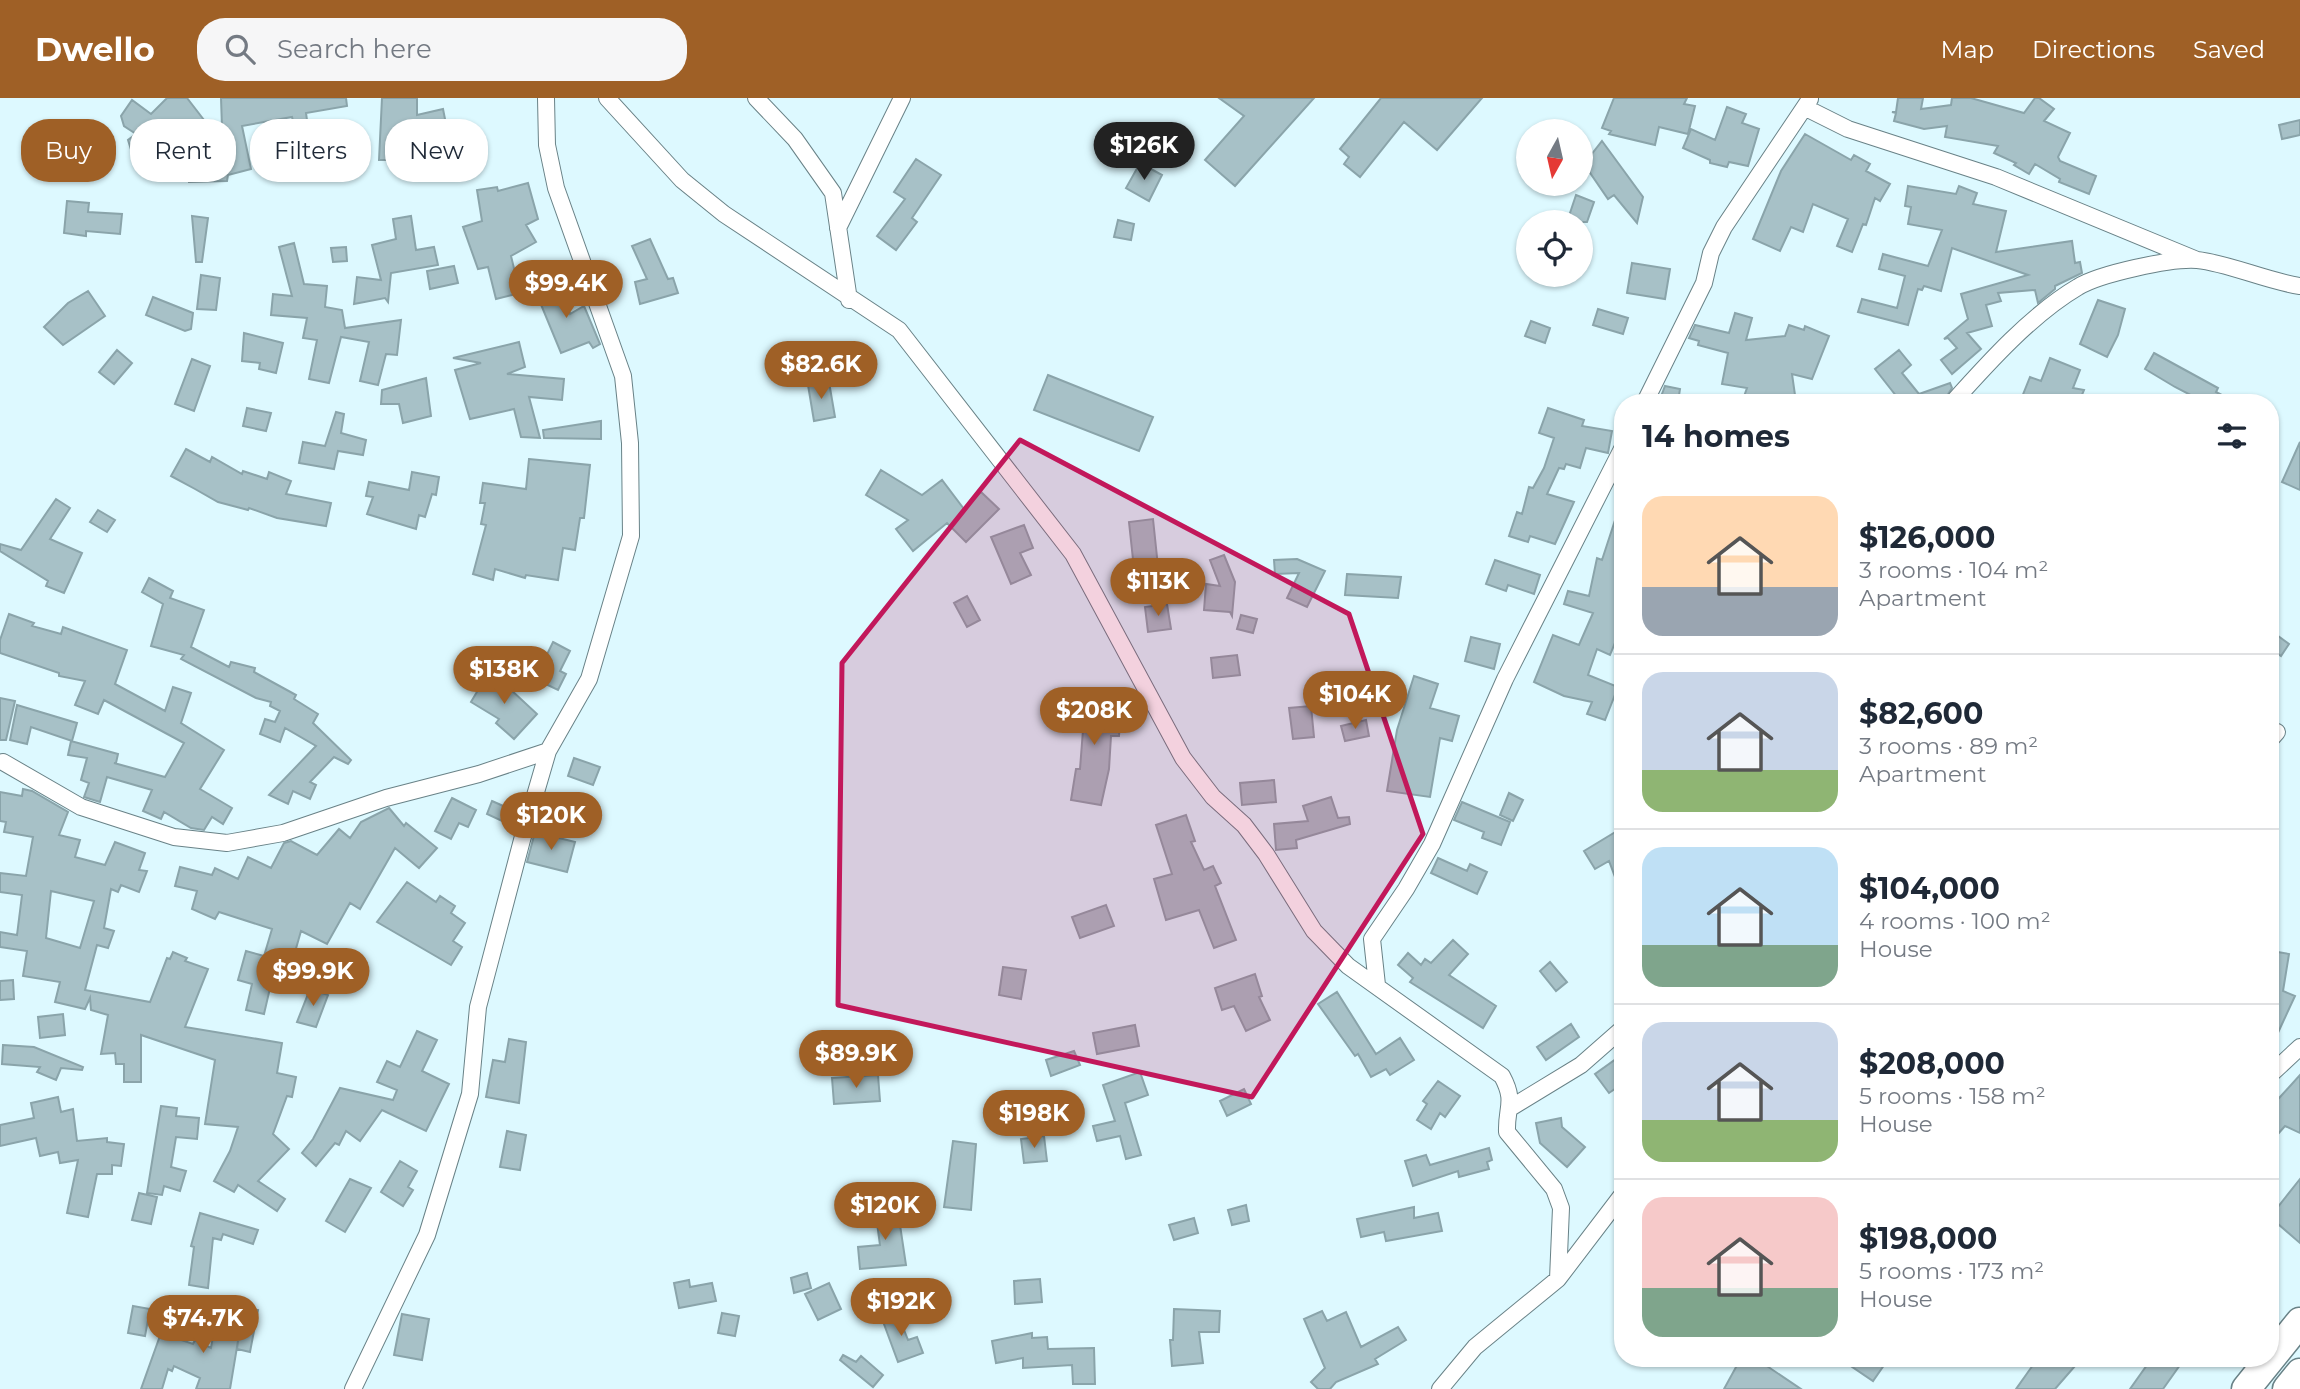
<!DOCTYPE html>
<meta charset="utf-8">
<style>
:root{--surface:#fff;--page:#f6f6f7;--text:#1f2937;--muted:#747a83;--line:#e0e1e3;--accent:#9f6026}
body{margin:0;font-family:Montserrat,sans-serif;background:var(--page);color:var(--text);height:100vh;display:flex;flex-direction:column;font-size:26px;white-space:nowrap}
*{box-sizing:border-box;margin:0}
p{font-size:23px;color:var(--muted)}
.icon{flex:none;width:38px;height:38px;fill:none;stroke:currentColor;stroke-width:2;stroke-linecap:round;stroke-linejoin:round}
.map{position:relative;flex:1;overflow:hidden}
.drawer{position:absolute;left:1614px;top:296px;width:665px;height:973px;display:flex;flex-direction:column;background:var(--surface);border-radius:28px;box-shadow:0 2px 5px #0004}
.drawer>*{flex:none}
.guide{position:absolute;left:21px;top:21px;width:665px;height:63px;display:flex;gap:14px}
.needle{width:46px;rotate:188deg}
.controls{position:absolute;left:1516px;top:21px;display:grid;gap:14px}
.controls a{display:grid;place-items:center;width:77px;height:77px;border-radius:50%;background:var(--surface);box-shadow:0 2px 5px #0004;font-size:35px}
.price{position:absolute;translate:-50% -60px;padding:0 16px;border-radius:24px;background:var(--accent);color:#fff;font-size:23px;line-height:46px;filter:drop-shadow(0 2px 4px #0008)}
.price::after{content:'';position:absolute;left:50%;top:42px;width:21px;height:16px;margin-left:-10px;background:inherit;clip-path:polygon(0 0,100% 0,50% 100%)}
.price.on{background:#222;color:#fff}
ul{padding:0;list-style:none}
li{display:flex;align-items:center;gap:21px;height:175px;padding:0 28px}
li+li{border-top:2px solid var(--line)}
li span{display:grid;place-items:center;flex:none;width:196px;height:140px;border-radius:21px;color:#555}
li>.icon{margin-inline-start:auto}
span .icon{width:84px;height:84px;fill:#fffc;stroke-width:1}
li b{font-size:30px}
h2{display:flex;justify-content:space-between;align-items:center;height:84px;padding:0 28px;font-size:30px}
.tag{padding:0 24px;border-radius:28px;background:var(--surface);box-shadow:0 2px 5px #0004;font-size:24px;line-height:63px}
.tag.on{background:var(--accent);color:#fff}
header{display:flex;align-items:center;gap:42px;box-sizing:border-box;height:98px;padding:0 35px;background:var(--accent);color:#fff}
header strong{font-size:33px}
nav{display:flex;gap:38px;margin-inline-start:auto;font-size:24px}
.search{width:490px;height:63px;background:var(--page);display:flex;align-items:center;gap:18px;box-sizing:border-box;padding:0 24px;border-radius:28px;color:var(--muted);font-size:26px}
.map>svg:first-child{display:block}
.building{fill:#a7c1c7;stroke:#8aa4aa;stroke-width:2;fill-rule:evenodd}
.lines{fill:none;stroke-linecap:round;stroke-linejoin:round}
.street-casing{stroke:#698287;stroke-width:18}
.highway-casing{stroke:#698287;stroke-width:31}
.street{stroke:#fff;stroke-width:16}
.highway{stroke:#fff;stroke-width:28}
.marked{fill:#c2185b;fill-opacity:0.2;stroke:#c2185b;stroke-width:5;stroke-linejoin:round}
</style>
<header>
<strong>Dwello</strong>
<div class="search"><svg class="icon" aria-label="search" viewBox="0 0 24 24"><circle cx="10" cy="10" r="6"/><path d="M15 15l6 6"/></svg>Search here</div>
<nav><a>Map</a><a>Directions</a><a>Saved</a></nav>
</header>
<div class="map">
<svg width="2300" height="1291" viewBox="0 0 2300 1291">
<rect width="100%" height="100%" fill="#ddf9ff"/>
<path class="building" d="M167,0h20l17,22 -29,22 -6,-18 -10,13 -26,19 -5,-16 8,-6 -12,-8 -3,-10 11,-16 19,14z
M221,0h125l1,8 -41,7 1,7 -14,1 -1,-4 -50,9 9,43 -23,6 -1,6 -38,1 -2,-23 36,-3z
M382,0h35v17l26,-6 5,25 5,-1 9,37 -15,4 -5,-19 -15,4 -6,-23 -27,6v18h-15z
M1219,0h95l-79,88 -30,-26 39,-44z
M1381,0h101l-45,52 -33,-28 -44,55 -16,-13 5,-7 -9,-8z
M1614,0h73l-3,6 11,2 -7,28 -29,-7 -4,18 -46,-11 2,-3 -9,-3z
M1898,0h25l-2,11 30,-4 1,-7h19l53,15 11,-15h4l15,11 -10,12 26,12 -12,24 2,4 36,15 -7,18 -30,-12 1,-3 -25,-15 -6,10 -15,-9 2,-2 -22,-10 4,-7 -53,-9 2,-11 -23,3 -30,-8 2,-8 -4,-1h4z
M1727,9l19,7 -4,9 17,6 -11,37 -19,-4 -2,5 -17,-4v-3l-27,-12 8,-19 24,11z
M2300,22v15l-18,4 -3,-14z
M1805,36l46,26 3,-5 16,9 -4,7 24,13 -10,17 -5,-3 -9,27 -3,-1 -11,28 -15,-6 11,-27 -35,-15 -10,28 -12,-5 -11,24 -27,-12 28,-68z
M1602,43l41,56 -6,26 -23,-28 -6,4 -24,-35z
M916,61l25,16 -29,43 5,4 -21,28 -19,-14 28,-37 -11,-7z
M1140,65l22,12 -13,26 -23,-13z
M528,85l10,36 -12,6 10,17 -25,14 9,37 -24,6 -8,-32 -10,2 -15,-42 19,-6 -5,-31 20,-3 1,4z
M1908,88l48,8 3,-8 18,7 -4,11 33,7 -10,41 76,-11 3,22 5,-1 2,11 -27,13v3l-17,14 -3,-13 -37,3 3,8 -15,4 6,21 -25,7 14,16 -29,25 -11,-14 16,-12 -9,-10 -4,1 24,-20 -7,-25 67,-19 -76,-27 -11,43 -17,-5 -2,4 -4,-1 -10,36 -50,-13 4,-13 35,9 8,-32 -26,-7 4,-15 45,12 14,-36 -34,-6 3,-17 -6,-1z
M1576,97l18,7 -7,20h-20z
M67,103l22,2 -1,9 34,2 -2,20 -34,-3v5l-22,-3z
M192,118l16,2 -6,44h-6z
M411,118l5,34 18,-3 4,18 -47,8 -3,29 -3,-4 -31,6 3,-27 24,3 -9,-35 24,-6 -3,-20z
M1118,122l16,4 -3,16 -17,-3z
M650,141l18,40 5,-1 5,15 -38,11 -5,-22 12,-3 -15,-33z
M294,145l10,41 23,2 -2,21 17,3 3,18 56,-8 -4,35 -11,-1 -8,31 -18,-4 9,-39 -28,-5 -12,46 -20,-4 8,-39 -14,-2 4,-20 -36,-3 2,-21 19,2 -13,-49z
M346,149l1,14 -14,1 -2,-14z
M1632,165l38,6 -5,30 -38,-6z
M454,168l4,17 -28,6 -3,-18z
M201,177l19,3 -4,32 -19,-1z
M557,184l13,32 14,-8 16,38 -7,4 -4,-6 -28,11 -26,-63z
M88,193l17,25 -42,29 -19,-18 24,-24z
M153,199l40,16 -2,16 -6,2 -39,-16z
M2098,202l27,9 -7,26 -11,22 -27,-13z
M1598,211l30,9 -5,16 -30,-9z
M1735,215l17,5 -6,22 39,-4 4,-11 15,5 1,-4 24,10 -17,43 -20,-5 4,28h-54l5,-14 -25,-4 6,-31 -30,-8 1,-4 -10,-3 6,-13 34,8z
M1531,223l19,7 -5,15 -20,-7z
M244,235l39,10 -7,30 -17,-4 1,-6 -18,-2z
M519,244l6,25 -18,7 57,5 -2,21 -33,-3 11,41 -19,-1 -7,-28 -44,10 -15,-49 26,-7 -28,-5z
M117,252l15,13 -18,21 -15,-12z
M1899,252l12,15 -9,8 17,21 31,-11 2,5 -9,14h-42l-26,-33z
M2154,255l64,35 -2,4 19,10h-31l-29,-15 -30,-18z
M2050,260l30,12 -7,18 11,2 -5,12h-59l10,-25 11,4z
M192,261l18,7 -16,45 -19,-7z
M1048,277l105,42 -14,34 -105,-41z
M426,280l5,38 -28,7 -4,-19h-18l1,-14z
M829,284l6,35 -21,4 -6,-36z
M1665,288l15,3 -2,13h-19z
M247,310l24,5 -5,18 -23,-5z
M1548,310l36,12 -2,6 30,5 -4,22 -22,-5 -6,20 -14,-4 -2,5 -5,-1 -12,26 27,8 -19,42 -25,-8 -2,6 -19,-6 8,-24 5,2 7,-27 4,1 11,-20 10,-30 -15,-5z
M336,314l8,2 -3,19 25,7 -3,15 -25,-4 -4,18 -35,-6 4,-21 22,4z
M601,323v18l-57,-1 -1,-8z
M2300,344v48l-18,-8z
M186,351l24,13 2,-5 30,17 1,-3 24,8 2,-7 22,9 -5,13 45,9 -5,23 -49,-8 -28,-10 -1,2 -30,-8 -23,-13 -24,-13z
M529,361l61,6 -6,53h-4l-5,32 -12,-2 -5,32 -32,-5 -1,3 -30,-9 -2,11 -20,-6 13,-49 -5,-1 4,-21h-5l3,-20 43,6z
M881,372l41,25 20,-15 22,29 17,-17 18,17 -33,33 -19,-19 -34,28 -17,-22 12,-9 -42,-25z
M412,374l27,5 -3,18 -4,-1 -7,23 -6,-2 -3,14 -49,-15 6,-17 -7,-1 3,-14 40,8z
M56,401l14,9 -20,31 32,14 -18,40 -18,-7 2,-5 -48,-30v-7l21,6z
M1619,410l3,1v117l-12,29 -13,-6 -9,26 30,12 -13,33 -18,-6 5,-12 -28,-6 -30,-14 19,-47 26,10 14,-32 -29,-9 4,-13 21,5 8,-38 5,2z
M98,412l17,10 -8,12 -17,-10z
M1153,421l6,57 -24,2 -6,-56z
M1024,427l9,23 -13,5 11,22 -20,9 -20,-47z
M1224,457l11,27 -3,34 -2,-4 -26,-2 2,-26 14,2 -10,-26z
M1297,461l28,12 -18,36 -20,-9 12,-25 -24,1 -1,-14z
M1495,462l45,15 -6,19 -26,-9 -2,6 -20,-7z
M1347,476l54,3 -3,21 -53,-3z
M149,480l24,13 -3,7 34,12 -13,37 38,20 2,-5 24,6 -1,4 42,23 -2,4 24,15 -5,9 38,37 -3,4 -14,-7 -24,25 6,3 -6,14 -17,-8 -5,13 -19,-9 47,-49 -31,-18 -5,14 -20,-8 5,-15 10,3 5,-11 -10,-5 1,-4 -15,-4 -75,-39 3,-4 -33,-9 12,-42 -21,-12z
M967,498l13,24 -13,7 -13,-24z
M1167,506l4,25 -23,3 -3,-25z
M9,516l25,9 -2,3 29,8 2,-7 64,23 -12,34 50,27 8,-24 18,6 -10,30 43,27 -24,39 32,19 -9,16 -11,-7 -8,13 -13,-2 -27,-16 -3,7 -18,-8 9,-21 -45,-13 -7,25 -16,-5 5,-14 -8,-3 6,-22 -19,-3 3,-14 47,13 -2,9h-2l51,14 19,-34 -80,-43 -6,14 -23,-9 10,-24 -26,-5v-3l-59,-20v-13z
M1241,517l16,4 -4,14 -16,-4z
M2270,532l19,14 -8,12 -11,-8z
M1471,539l29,7 -6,25 -29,-8z
M553,544l17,9 -10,20 6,3 -8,16 -23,-11z
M1237,557l3,20 -27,3 -2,-20z
M494,576l43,40 -23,25 -18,-16 3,-4 -28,-17 16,-27 4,2z
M1414,578l24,8 -8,24 29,8 -7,25 -12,-3 -10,59 -43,-6 10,-61z
M1088,591l2,11 19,-4 5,23 6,1 -1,16h-8l-2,33 -8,36 -30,-5 5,-31h4l4,-52 -7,1 -5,-25z
M0,600l15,3 -9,39h-6z
M17,607l60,18 -5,18 -41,-14 -4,17 -17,-4z
M1311,608l3,31 -21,2 -4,-31z
M1366,622l3,16 -24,5 -4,-15z
M574,660l26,9 -7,18 -25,-9z
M1274,682l2,22 -34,3 -2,-22z
M23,691l9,2 36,21 -9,23 21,5 -5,17 30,8 10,-23 30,11 -6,17 8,1 -8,21 -18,-7 -3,7 -7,-3 -7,39 10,3 -6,17 -11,-3 -12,45 65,12 17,-44 3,1 3,-7 14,6 -2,3 23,8 -23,58 97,16 -5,30 19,4 -4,20 -5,-1 -14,38 16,15 -31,32 27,18 -8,12 -39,-26 -4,7 -20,-11 16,-30 8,-24 -33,-3 10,-64 -74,-25v47h-17v-18h-8l-1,-11 -14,1 7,-39 -17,-5 -1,-12 -5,11 -30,-7 5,-20 -37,-6 4,-25 -27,-4v-15l17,3 5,-40 -22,-3v-19l26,3 7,-39 -29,-5 2,-10 -6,-1v-29l22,4zM51,793l43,10 -14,47 -34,-10z
M1509,695l14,7 -10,21 -13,-6z
M1331,699l7,21 11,-1 1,7 -54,16 1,8 -21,2 -2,-26 34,-3 -5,-15z
M452,700l24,12 -8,17 -9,-4 -8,16 -16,-8z
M492,703l16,7 -6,13 -15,-7z
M1462,704l48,20 -9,23 -19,-7 2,-6 -30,-12z
M389,710l15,18 2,-3 31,25 -18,20 -24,-20 -35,61 -10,-6 -23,41 -26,-13 -8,28 9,5 -8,17 -16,-9 -8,16 -6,26 -18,-4 6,-26 -14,-4 8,-29 18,5 8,-27 -53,-17 -4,7 -23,-10 5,-18 -22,-5 5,-19 32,8 3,-7 23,11 10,-22 23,11 13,-25 7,-2 26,14 22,-26 11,9 11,-16z
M1186,717l9,26 -4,1 13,28 9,-4 8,17 -6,3 21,54 -22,8 -15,-38 -33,10 -12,-41 18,-5 -16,-49z
M1622,730v65h-1l-12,-32 -14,8 -11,-18z
M535,734l40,10 -8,30 -40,-10z
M1438,760l29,13 3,-7 17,8 -10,22 -46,-21z
M407,784l29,20 4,-6 15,10 -4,7 14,10 -12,18 9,6 -11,18 -74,-43z
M1106,807l8,21 -34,12 -8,-21z
M1453,842l15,14 -19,21 47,31 -13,22 -73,-46 3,-4 -15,-13 10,-12 13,12 4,-6 6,4z
M2272,853l17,3 -6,37 12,5 -25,54z
M1550,864l17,20 -11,9 -16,-20z
M1003,869l23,3 -5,29 -22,-4z
M1255,876l7,22 -3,1 11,23 -24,11 -12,-25 -12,4 -7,-22z
M13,882l1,19 -14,1v-19z
M310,891l18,6 -12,32 -19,-5z
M1337,894l39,62 24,-16 14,22 -24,15 -4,-6 -15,8 -13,-23 -3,2 -37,-52z
M63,916l2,21 -25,3 -2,-21z
M1571,926l8,13 -33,23 -9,-13z
M1135,927l4,21 -42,8 -4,-21z
M417,933l20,9 -15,31 27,13 -23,47 -44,-21 -22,31 -14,-10 -7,14 -4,-2 -19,23 -14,-13 11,-14 27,-51 53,12 4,-10 -20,-8 10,-21 13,6z
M509,941l17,3 -7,61 -33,-6 7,-37 12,2z
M3,947l31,2 49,20 -1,3 -21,-2 -5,12 -19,-8 3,-5 -38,-3z
M1074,953l6,14 -29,11 -5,-16z
M1616,961l6,9v16l-13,9 -14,-19z
M1140,974l8,23 -23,8 16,52 -15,4 -6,-23 -23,5 -4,-15 22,-5 -12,-36z
M878,977l2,26 -46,3 -2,-26z
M2300,977v58l-15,-7 -15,17v-35z
M1438,983l22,15 -15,21 -5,-4 -9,16 -14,-9 10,-16 -4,-3z
M1244,991l7,15 -24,12 -7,-15z
M58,999l3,15 12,-3 4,32 30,-3v4l17,2 -3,22 -9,-1v9h-15l-9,43 -21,-4 11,-53 -18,3 -2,-11 -18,4 -4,-18 -36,8v-21l34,-7 -3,-15z
M161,1008l16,2 -1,8 23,2 -2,21 -21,-2 -5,30 15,4 -6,20 -16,-5 -2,9 -15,-2z
M1561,1020l1,9 23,20 -18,20 -27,-24 -4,-20z
M507,1033l19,4 -6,35 -20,-3z
M1044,1038l3,25 -23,2 -3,-24z
M953,1043l23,3 -5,66 -27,-3z
M1489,1050l3,12 -5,2 2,7 -30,8 -1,-6 -45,15 -8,-25 21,-6 4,10z
M400,1063l17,10 -9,16 5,3 -10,16 -22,-14z
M350,1081l21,9 -26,44 -19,-11z
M2300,1081v64l-30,-26z
M139,1095l18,4 -6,27 -19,-4z
M897,1107l9,60 -46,4 -2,-22 22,-2 -5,-37z
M1246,1107l3,16 -17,4 -4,-15z
M1414,1109v11l24,-5 4,18 -56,10 -2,-9 -23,5 -4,-18z
M200,1115l58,17 -5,14 -30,-10 -2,6 -8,-2 -5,50 -19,-3 5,-38 -3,-1z
M1194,1120l4,15 -24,7 -5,-15z
M807,1175l4,15 -17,5 -3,-15z
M1040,1181l2,23 -27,2 -1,-23z
M689,1182l1,7 22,-4 4,18 -37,7 -5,-25z
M829,1185l12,26 -23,11 -13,-26z
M133,1208l17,3 -5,27 -17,-3z
M244,1210l14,2 -8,42 -13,-3 1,-8 -8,48h-34l4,-11 -26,-12 -2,5 -4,-2 -6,20h-21l20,-56 32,11 2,-4 16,8 5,-28 25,5z
M1174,1211l46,2 -1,21h-20l4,31 -31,3 -2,-26h3z
M1322,1213l5,10 19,-9 15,35 37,-20 8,13 -31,19 3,5 -42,18 -6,7h-12l-7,-7 14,-14 -21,-49z
M897,1214l11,28 9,-3 6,16 -25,9 -17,-46z
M722,1215l17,3 -4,20 -17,-3z
M402,1216l27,5 -7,41 -28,-5z
M1032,1235v5l15,-1 1,12 46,-1 1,36h-22l-1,-19 -49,3v-10l-27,5 -4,-22z
M843,1257l13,7 5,-6 22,19 -10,12 -33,-27z
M1741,1260h14l46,31h-77z
M1839,1260h50l-16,23z
M2038,1260h44l-27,31h-39z
M2152,1260h33l-22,31h-33z"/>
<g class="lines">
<g class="street-casing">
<path id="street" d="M607,0l75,82 42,34 175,116 174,224 110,204 30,39 31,28 22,29 48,77 34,35 154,110c14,26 4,31 5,56l47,57 7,19 -3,71
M756,0l39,41 38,54 16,107
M1806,10l42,21 148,48 201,83
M838,130l64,-130
M1645,304l59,-119 7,-30 13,-26 86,-128
M1953,304c35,-39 79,-88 125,-115 21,-13 93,-29 119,-27 31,3 69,21 103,26
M2270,642l7,-8
M3,664l78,45 93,30 53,6 56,-10 103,-35 93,-24 69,-23
M1377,887l-5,-46 34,-50 26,-45 73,-165 117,-230
M2270,977l30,-28
M1512,1009l69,-42 41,-36
M353,1291l74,-154 43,-141 8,-87 44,-167 26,-89 41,-72 42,-143 -1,-93 -7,-67 -67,-188 -9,-43 -1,-47
M1440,1291l35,-42 83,-68 64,-84"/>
</g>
<g class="highway-casing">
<path id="highway" d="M2246,1291l54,-67
M2287,1291l13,-16"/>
</g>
<use href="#street" class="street"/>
<use href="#highway" class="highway"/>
</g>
<path class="marked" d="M1020,342l329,174 74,220 -171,263 -414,-92 4,-342z"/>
</svg>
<div class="controls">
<a><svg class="needle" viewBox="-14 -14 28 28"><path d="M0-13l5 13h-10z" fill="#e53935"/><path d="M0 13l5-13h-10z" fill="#747a83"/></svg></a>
<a><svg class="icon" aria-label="locate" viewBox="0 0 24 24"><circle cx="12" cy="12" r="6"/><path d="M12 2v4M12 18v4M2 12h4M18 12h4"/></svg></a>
</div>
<b class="price on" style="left:1144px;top:84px">$126K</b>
<b class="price" style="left:566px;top:222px">$99.4K</b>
<b class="price" style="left:821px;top:303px">$82.6K</b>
<b class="price" style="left:1158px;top:520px">$113K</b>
<b class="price" style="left:504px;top:608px">$138K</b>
<b class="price" style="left:1355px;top:633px">$104K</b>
<b class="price" style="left:1094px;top:649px">$208K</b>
<b class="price" style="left:551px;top:754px">$120K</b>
<b class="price" style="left:313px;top:910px">$99.9K</b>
<b class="price" style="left:856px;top:992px">$89.9K</b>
<b class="price" style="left:1034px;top:1052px">$198K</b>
<b class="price" style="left:885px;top:1144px">$120K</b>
<b class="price" style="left:901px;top:1240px">$192K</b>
<b class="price" style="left:203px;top:1257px">$74.7K</b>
<div class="guide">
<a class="tag on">Buy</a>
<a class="tag">Rent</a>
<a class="tag">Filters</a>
<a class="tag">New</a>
</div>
<section class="drawer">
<h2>14 homes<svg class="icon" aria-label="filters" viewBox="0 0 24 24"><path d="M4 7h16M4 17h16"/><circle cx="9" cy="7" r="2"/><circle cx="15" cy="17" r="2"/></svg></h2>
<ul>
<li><span style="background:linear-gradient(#ffd9b3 65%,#9aa5b1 0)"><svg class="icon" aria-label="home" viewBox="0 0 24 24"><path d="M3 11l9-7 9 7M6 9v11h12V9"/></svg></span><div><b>$126,000</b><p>3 rooms · 104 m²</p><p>Apartment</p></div></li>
<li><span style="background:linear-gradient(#c9d6e8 70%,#8fb573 0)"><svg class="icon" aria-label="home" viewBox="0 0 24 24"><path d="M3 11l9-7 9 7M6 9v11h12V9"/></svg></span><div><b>$82,600</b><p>3 rooms · 89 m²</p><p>Apartment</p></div></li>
<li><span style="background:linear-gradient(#bfe0f5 70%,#7fa58c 0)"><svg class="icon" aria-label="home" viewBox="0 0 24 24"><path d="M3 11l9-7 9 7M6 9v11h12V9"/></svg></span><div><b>$104,000</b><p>4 rooms · 100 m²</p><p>House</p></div></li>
<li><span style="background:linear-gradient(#c9d6e8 70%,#8fb573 0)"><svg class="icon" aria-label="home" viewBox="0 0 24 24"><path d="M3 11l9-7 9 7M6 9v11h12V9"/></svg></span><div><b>$208,000</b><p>5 rooms · 158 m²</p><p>House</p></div></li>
<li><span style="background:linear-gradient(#f6c9c9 65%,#7fa58c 0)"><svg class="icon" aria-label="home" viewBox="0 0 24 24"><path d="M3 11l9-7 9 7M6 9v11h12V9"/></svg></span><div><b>$198,000</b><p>5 rooms · 173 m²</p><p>House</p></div></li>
</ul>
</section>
</div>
